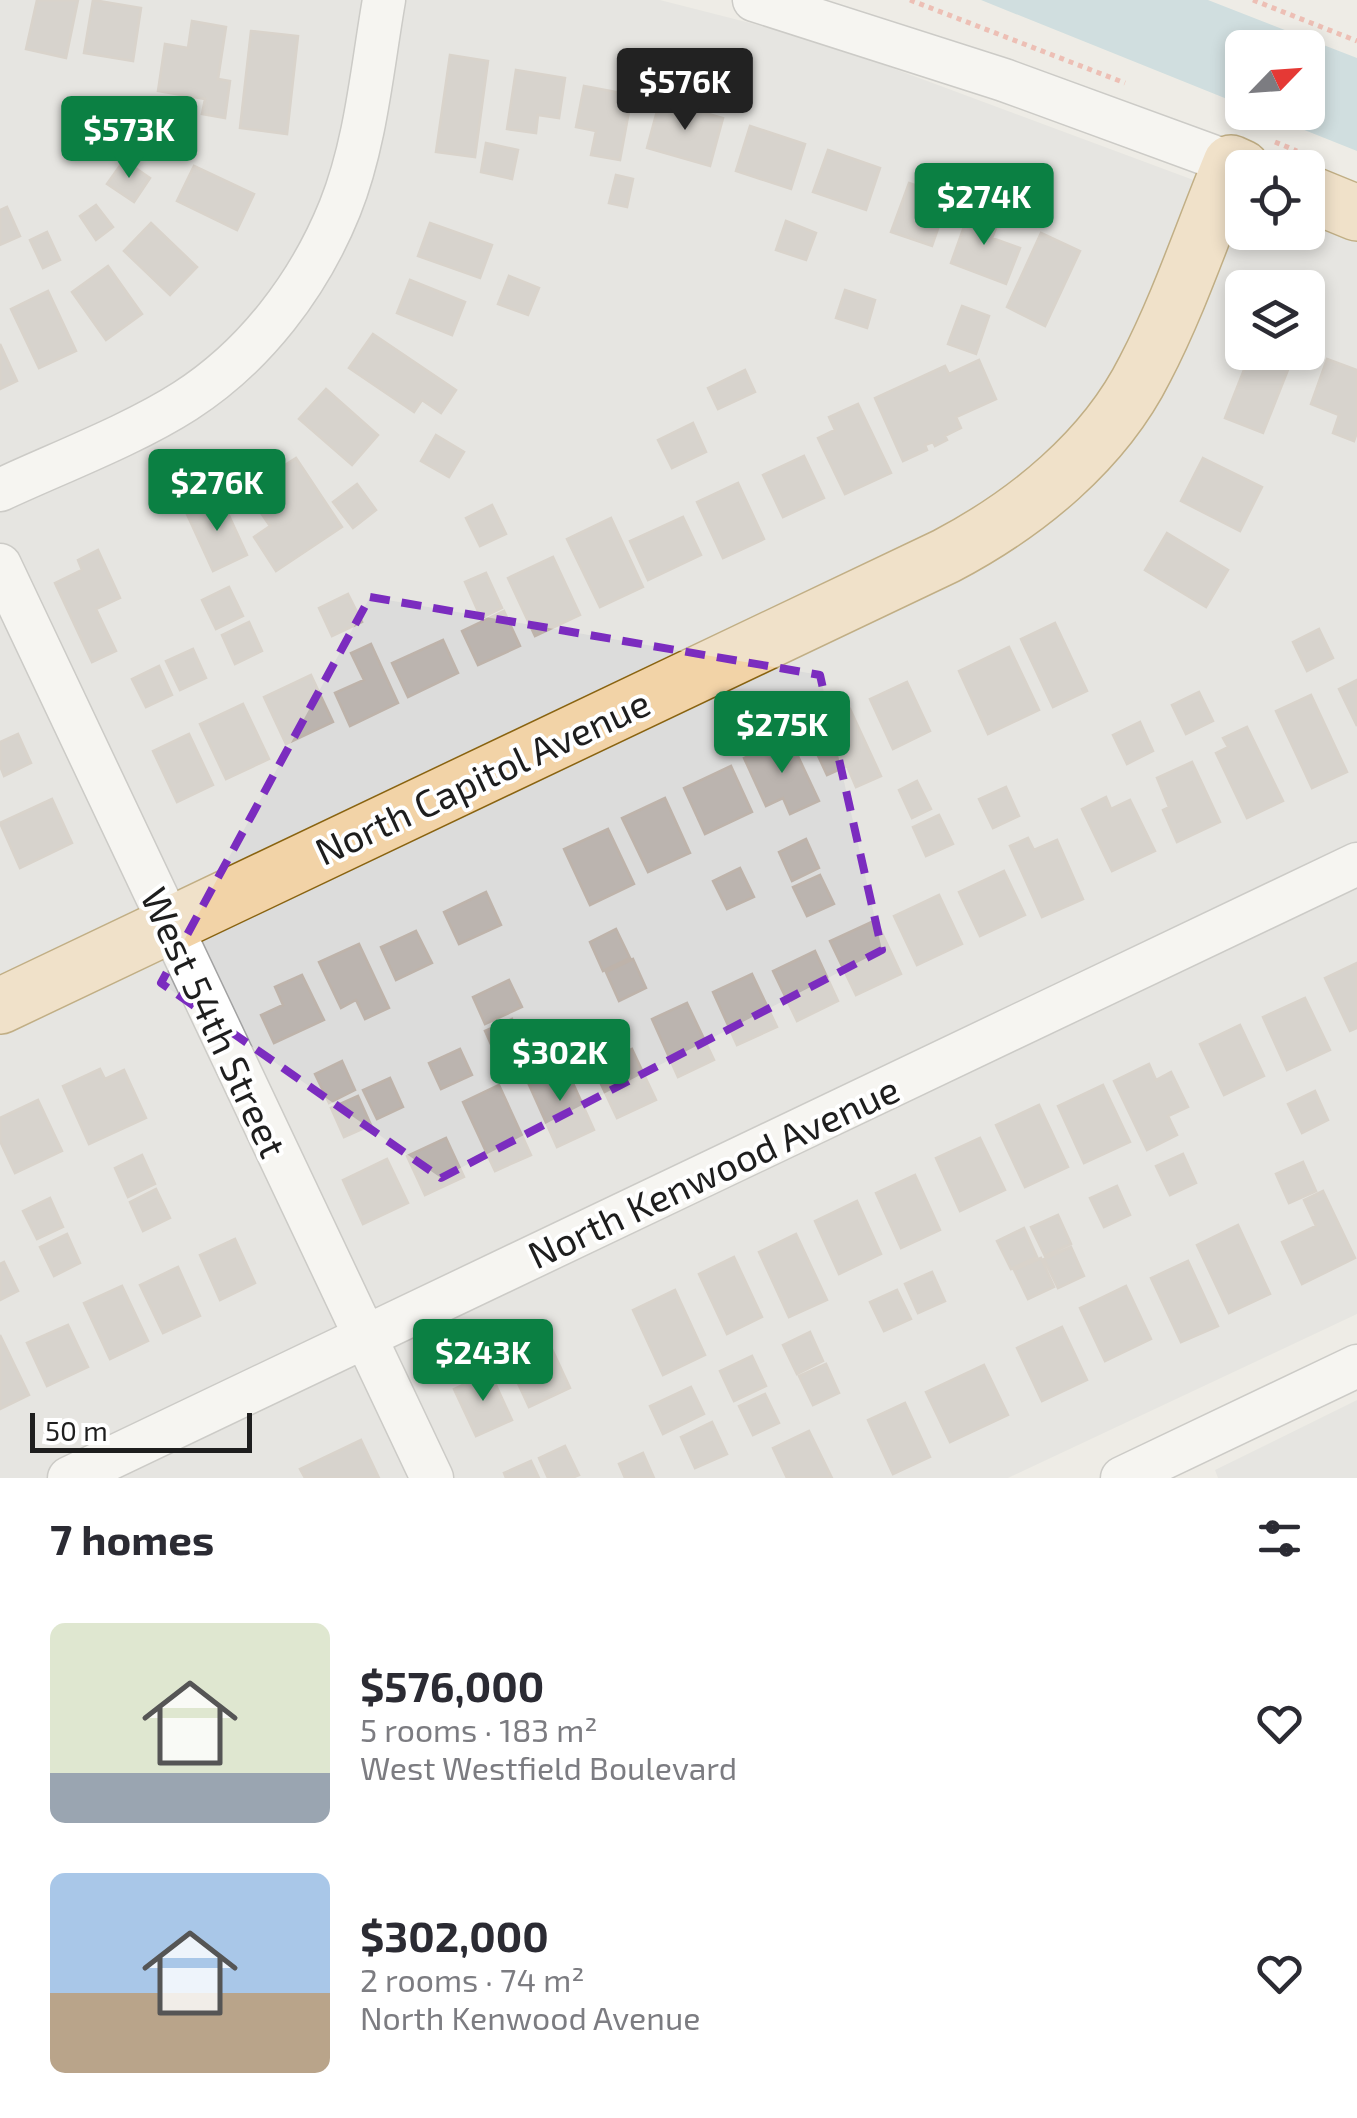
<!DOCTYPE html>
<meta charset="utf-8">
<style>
:root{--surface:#fff;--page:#f2f2f3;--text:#2b2b33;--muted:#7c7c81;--accent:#0b8043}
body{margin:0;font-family:"Exo 2",sans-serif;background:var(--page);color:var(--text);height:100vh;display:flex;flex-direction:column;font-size:38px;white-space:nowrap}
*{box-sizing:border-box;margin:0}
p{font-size:32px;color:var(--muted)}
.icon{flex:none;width:55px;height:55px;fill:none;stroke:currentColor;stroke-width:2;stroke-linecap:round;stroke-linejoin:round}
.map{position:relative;height:1478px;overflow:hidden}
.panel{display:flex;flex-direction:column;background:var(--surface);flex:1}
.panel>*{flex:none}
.needle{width:65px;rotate:65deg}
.fabs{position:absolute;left:1225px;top:30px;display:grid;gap:20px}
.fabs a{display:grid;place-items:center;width:100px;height:100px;border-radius:15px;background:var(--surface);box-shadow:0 5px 15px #0003;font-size:50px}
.scale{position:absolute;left:30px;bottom:25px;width:222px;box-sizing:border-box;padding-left:10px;border:5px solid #1e1e1e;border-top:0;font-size:28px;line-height:35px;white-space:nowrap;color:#1e1e1e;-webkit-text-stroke:8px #fff;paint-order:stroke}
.price{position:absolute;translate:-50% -85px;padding:0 22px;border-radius:10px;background:var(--accent);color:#fff;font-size:32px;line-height:65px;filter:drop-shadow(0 2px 5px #0008)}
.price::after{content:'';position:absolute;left:50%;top:60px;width:30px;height:22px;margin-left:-15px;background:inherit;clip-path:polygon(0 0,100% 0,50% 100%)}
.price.active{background:#222;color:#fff}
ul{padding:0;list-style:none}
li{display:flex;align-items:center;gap:30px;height:250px;padding:0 50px}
li span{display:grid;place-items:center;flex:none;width:280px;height:200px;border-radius:15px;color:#555}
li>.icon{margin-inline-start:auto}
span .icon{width:120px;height:120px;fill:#fffc;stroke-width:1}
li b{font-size:42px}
h2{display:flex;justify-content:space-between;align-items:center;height:120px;padding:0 50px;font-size:42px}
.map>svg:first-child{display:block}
.residential{fill:#dcdcdb;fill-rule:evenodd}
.water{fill:#abccd7}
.building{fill:#bbb4af;stroke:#beb3aa;stroke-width:2.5}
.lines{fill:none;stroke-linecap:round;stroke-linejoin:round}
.minor-casing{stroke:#a2a2a2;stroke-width:45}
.major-casing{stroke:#896310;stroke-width:58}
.path{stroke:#eb887a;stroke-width:5;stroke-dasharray:5 5;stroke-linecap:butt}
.minor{stroke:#fff;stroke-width:42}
.major{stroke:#f2d3a7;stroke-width:55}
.marked{fill:none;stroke:#7b2cbf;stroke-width:8;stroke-dasharray:20 12;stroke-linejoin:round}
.labels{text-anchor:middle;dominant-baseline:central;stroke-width:8;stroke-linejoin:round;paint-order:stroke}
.street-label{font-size:38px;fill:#1e1e1e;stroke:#fff}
</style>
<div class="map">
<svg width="1357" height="1478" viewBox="0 0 1357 1478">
<rect width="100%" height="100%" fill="#eeece6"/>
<path class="residential" d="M0,0h660l157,40 425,158v34h66v-9l49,18v1073l-349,164h-1008zM1242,288h66v64h-66z
M1357,1400v78h-139l-3,-8z"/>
<path class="water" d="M981,0h227l149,58v93l-95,-38 46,-1v-64h-66v57z"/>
<path class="building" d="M37,0h41l-12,58 -40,-9z
M93,0l48,8 -8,53 -49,-8z
M192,21l34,6 -8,52 12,2 -5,37 -23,-4 3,-15 -47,-8 7,-47 23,4z
M251,31l47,5 -11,98 -47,-6z
M450,55l38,6 -13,96 -39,-5z
M516,70l49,8 -6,40 -21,-3 -2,18 -29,-4z
M584,86l48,9 -12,65 -29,-5 5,-24 -20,-4z
M660,100l63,18 -13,48 -63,-18z
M750,126l55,18 -14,45 -55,-18z
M486,143l32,7 -6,29 -31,-7z
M828,150l52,18 -14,42 -53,-18z
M124,160l26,18 -16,24 -27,-18z
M194,166l60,28 -17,36 -60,-29z
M616,175l17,4 -6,28 -18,-4z
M909,183l40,14 -17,49 -41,-14z
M96,205l17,22 -17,13 -16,-24z
M7,207l13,29 -20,9v-35z
M971,207l29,11 -8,20 28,10 -14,36 -55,-21z
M786,221l30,12 -10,27 -30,-10z
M151,223l46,44 -27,28 -46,-44z
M430,223l62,22 -12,33 -62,-22z
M47,232l13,28 -17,8 -13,-28z
M1041,233l39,18 -35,75 -38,-19z
M108,266l34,48 -36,26 -34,-48z
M509,276l30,12 -11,27 -30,-11z
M410,280l55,22 -13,33 -55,-22z
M845,290l30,10 -8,28 -31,-10z
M48,291l28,60 -37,17 -28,-59z
M962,306l27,10 -13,38 -28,-10z
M373,334l83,56 -15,23 -19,-13 -8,12 -65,-44z
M0,344l17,37 -17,8z
M1251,352h44l-32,81 -38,-15z
M1327,359l30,11v62l-3,9 -21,-8 6,-18 -28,-11z
M979,360l17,39 -40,18 5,11 -16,8 2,4 -12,6 -2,-4 -8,3 2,5 -24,11 -28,-63 70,-32 4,8z
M745,370l10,22 -37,17 -10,-21z
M326,389l52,46 -26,30 -53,-46z
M858,404l33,69 -46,21 -27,-56 17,-8 -6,-13z
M693,423l13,29 -34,16 -14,-28z
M436,435l28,17 -15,25 -28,-16z
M804,456l20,42 -41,19 -20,-42z
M296,458l46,69 -66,44 -22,-34 16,-11 -34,-49 25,-17 10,14z
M1203,458l59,29 -22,44 -59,-30z
M738,483l26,56 -41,19 -26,-56z
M357,484l19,26 -23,18 -20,-26z
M220,496l27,59 -34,16 -27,-59z
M492,505l14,29 -26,12 -14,-28z
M683,517l18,38 -53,25 -18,-39z
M611,518l32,69 -43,20 -33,-68z
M1167,533l61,37 -22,37 -61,-37z
M98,550l22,48 -24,11 20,42 -24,11 -37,-79 27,-13 -4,-10z
M553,557l27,58 -45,21 -27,-58z
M486,573l16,35 -21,10 -16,-36z
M229,587l14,29 -27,13 -14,-29z
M348,594l14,28 -30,14 -13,-28z
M504,611l16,35 -42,19 -16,-34z
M249,622l13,29 -27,13 -13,-29z
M1055,623l32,68 -34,16 -32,-68z
M1319,629l14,29 -26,13 -14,-29z
M443,640l15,33 -50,24 -16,-34z
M371,644l27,59 -48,23 -15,-33 29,-13 -13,-27z
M1009,647l30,63 -51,24 -29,-63z
M193,649l13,29 -26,12 -14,-29z
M159,666l13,29 -26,12 -14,-28z
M311,675l22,47 -47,22 -22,-47z
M1357,680v46l-18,-37z
M907,682l23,49 -37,18 -23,-50z
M1199,692l14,29 -27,13 -14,-29z
M1311,695l36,77 -35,16 -36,-77z
M243,704l26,55 -43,20 -26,-55z
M850,709l31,67 -25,11 -9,-21 -20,9 -21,-45z
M1140,722l13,29 -26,13 -14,-29z
M1247,727l36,74 -36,17 -31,-65 12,-6 -5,-9z
M18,734l13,29 -27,13 -4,-10v-24z
M189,734l24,51 -36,17 -24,-51z
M789,737l30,64 -29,13 -7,-16 -17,8 -22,-48z
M1192,762l28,60 -43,20 -14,-32 6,-3 -12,-29z
M731,766l21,46 -47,22 -21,-46z
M917,781l14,28 -19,9 -13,-28z
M1006,787l13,29 -26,12 -14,-29z
M1106,797l5,12 19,-9 25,51 -43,20 -30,-62z
M665,798l25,55 -42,19 -26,-54z
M52,799l20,44 -52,25 -20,-45z
M939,815l14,29 -27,12 -13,-29z
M608,829l26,55 -44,21 -26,-56z
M1028,838l6,12 23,-10 26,59 -41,18 -32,-71z
M806,839l13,29 -27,13 -13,-29z
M740,868l14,29 -27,12 -14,-28z
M1004,871l21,44 -45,21 -21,-44z
M820,875l14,29 -27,12 -14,-29z
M486,892l15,33 -42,19 -15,-32z
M939,895l23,49 -45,21 -23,-49z
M876,920l25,54 -45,21 -26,-54z
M616,929l14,29 -27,13 -13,-29z
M416,931l16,32 -36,17 -15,-33z
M359,944l30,64 -24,11 -9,-19 -15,8 -22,-46z
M815,951l23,50 -41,20 -24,-50z
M633,959l13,29 -27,13 -13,-29z
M1357,963v65l-7,3 -25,-53z
M752,974l25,53 -40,18 -24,-53z
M302,975l22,45 -50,23 -13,-28 22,-10 -8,-18z
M509,980l13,27 -37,17 -12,-27z
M1305,998l25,52 -43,20 -24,-53z
M687,1003l27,57 -36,17 -26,-58z
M512,1019l13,29 -27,12 -13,-29z
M1240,1025l24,51 -40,19 -24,-51z
M460,1049l12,26 -31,14 -12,-26z
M632,1049l24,51 -39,18 -24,-51z
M342,1061l13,29 -26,13 -14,-29z
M563,1061l31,69 -37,17 -31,-69z
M1149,1064l7,16 15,-8 17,35 -20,9 9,19 -30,15 -33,-69z
M100,1069l5,10 19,-9 22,48 -57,26 -26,-58z
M390,1078l13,29 -26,12 -14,-29z
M499,1085l32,70 -36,16 -32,-69z
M1103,1085l27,57 -46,21 -26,-57z
M1315,1091l13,29 -26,13 -14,-29z
M358,1096l13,29 -27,12 -13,-29z
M38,1100l24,51 -47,22 -15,-32v-23z
M1039,1105l29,62 -43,20 -29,-62z
M446,1138l18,39 -39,18 -18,-39z
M980,1138l25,52 -45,21 -24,-53z
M1183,1154l13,29 -26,12 -14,-29z
M142,1155l13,29 -27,13 -13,-29z
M387,1159l21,44 -45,21 -20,-44z
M1303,1162l13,29 -27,12 -13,-29z
M915,1175l25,55 -39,18 -25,-55z
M1117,1186l13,29 -26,12 -14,-29z
M156,1189l14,29 -27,13 -13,-29z
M1323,1191l32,67 -53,26 -20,-42 34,-16 -12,-26z
M50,1198l13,29 -26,12 -14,-28z
M857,1201l24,53 -42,20 -24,-53z
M1058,1215l13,29 -26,12 -14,-29z
M1238,1225l32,69 -41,19 -32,-68z
M1024,1228l13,29 -26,12 -14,-28z
M67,1234l13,29 -26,13 -14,-29z
M796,1234l31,66 -38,17 -30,-65z
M235,1239l20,44 -35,17 -20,-45z
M1071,1247l13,29 -26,12 -14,-29z
M734,1257l28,60 -35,17 -28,-60z
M1041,1258l13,29 -26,12 -14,-29z
M1188,1261l30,65 -37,16 -30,-64z
M4,1262l14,29 -18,9v-36z
M178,1267l22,49 -37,17 -23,-48z
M932,1272l13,29 -27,12 -13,-29z
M122,1286l26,55 -38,18 -26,-56z
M1126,1286l25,53 -46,22 -25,-53z
M675,1290l30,65 -42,20 -30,-65z
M897,1290l14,29 -27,12 -14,-29z
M68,1325l20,42 -41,19 -20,-43z
M1062,1327l25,53 -45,21 -25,-53z
M810,1332l13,29 -26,13 -14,-29z
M0,1335l29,60 -29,14z
M551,1347l19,41 -41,19 -19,-41z
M752,1356l14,30 -32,15 -14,-30z
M826,1364l13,29 -26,12 -14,-29z
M984,1365l24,50 -58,27 -24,-50z
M490,1372l22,48 -36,16 -22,-47z
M691,1387l13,27 -41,20 -13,-28z
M765,1394l14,29 -26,12 -14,-29z
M905,1403l25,54 -37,17 -25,-54z
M712,1422l15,32 -32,14 -14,-31z
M809,1431l23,47h-45l-14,-30z
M361,1440l18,38h-74l-5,-9z
M565,1446l14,29 -7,3h-24l-9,-20z
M643,1453l11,25h-29l-6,-14z
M531,1461l8,17h-33l-2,-5z"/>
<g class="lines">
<g class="minor-casing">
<path id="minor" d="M754,0l250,80 227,83
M0,490c58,-27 132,-55 185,-89 70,-45 124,-116 155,-193 26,-65 32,-139 44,-208
M0,565l432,913
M69,1478l1288,-614
M1122,1478l235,-112"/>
</g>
<g class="major-casing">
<path id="major" d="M1308,193l49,20
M0,1006l946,-450c80,-42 158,-105 199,-187 34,-65 58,-138 86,-206l11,5"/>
</g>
<path class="path" d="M910,0l215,83
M1253,0l104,41
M1275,142l22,9"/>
<use href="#minor" class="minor"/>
<use href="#major" class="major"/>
</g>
<path d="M0 0H1357V1478H0ZM370,597l450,78 62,275 -441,228 -280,-195z" fill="#eeece6" fill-opacity=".55" fill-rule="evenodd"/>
<path class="marked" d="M370,597l450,78 62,275 -441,228 -280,-195z"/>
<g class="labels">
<g class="street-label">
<text transform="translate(482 776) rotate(-25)">North Capitol Avenue</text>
<text transform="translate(215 1022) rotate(65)">West 54th Street</text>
<text transform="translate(713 1171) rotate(-25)">North Kenwood Avenue</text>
</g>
</g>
</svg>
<div class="fabs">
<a><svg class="needle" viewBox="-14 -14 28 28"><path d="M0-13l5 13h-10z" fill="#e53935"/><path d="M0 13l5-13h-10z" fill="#7c7c81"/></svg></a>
<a><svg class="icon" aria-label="locate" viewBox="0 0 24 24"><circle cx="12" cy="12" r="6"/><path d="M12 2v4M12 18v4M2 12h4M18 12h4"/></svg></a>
<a><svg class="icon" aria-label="layers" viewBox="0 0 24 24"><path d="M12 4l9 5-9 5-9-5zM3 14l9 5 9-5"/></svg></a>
</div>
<div class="scale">50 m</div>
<b class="price active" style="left:685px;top:133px">$576K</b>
<b class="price" style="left:129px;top:181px">$573K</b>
<b class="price" style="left:984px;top:248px">$274K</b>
<b class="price" style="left:217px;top:534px">$276K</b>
<b class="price" style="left:782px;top:776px">$275K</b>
<b class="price" style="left:560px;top:1104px">$302K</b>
<b class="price" style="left:483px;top:1404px">$243K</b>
</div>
<section class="panel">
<h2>7 homes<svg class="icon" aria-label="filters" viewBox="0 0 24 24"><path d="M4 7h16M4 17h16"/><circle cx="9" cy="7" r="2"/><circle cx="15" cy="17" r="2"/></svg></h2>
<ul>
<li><span style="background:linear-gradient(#dfe7d0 75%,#9aa5b1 0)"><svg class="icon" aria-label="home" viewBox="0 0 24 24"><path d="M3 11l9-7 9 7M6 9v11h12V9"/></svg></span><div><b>$576,000</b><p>5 rooms · 183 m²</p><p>West Westfield Boulevard</p></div><svg class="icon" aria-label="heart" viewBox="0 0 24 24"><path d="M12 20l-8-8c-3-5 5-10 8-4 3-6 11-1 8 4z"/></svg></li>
<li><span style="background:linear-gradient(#a9c7e8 60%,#b9a48a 0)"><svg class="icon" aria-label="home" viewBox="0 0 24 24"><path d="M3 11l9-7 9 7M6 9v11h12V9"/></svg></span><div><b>$302,000</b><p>2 rooms · 74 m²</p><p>North Kenwood Avenue</p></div><svg class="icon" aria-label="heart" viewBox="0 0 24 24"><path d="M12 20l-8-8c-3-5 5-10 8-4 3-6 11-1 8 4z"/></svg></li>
</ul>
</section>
